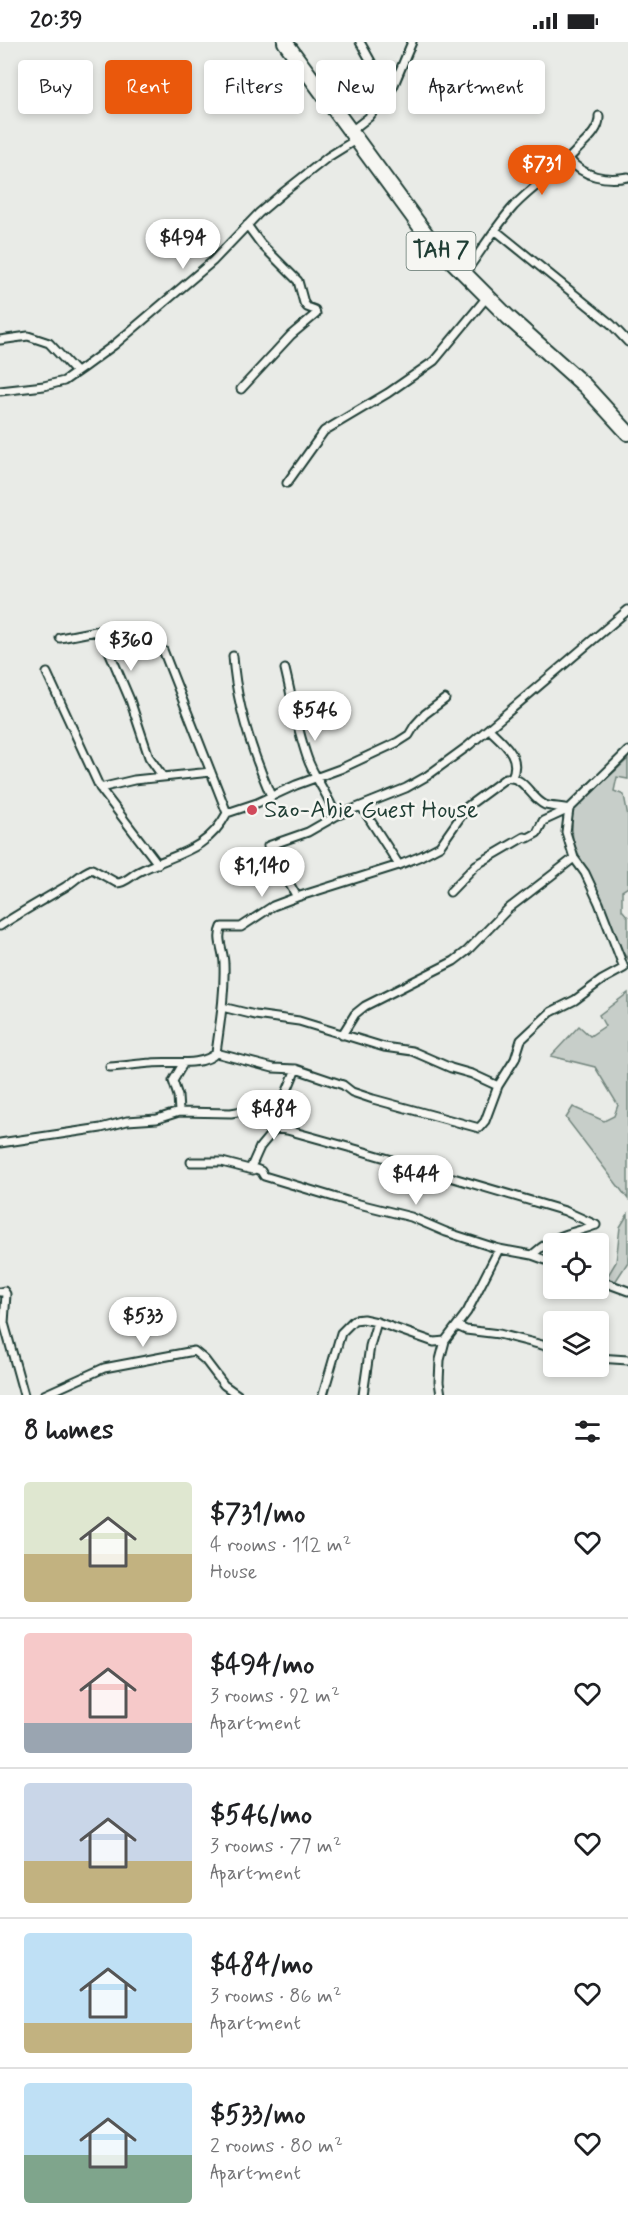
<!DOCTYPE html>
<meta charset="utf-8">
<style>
:root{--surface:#fff;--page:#f2f2f2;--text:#202124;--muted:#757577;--line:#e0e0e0;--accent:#ea580c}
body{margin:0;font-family:Mynerve,sans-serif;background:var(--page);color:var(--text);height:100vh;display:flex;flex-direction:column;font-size:22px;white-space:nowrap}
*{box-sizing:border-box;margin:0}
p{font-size:20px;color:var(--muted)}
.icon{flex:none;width:33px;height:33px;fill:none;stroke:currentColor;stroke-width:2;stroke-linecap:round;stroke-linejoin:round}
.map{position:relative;height:1353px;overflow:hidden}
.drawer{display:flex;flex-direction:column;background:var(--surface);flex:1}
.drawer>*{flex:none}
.guide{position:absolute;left:18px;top:18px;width:592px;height:54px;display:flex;gap:12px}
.fabs{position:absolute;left:543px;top:1191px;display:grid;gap:12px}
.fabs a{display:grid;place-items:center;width:66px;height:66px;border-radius:6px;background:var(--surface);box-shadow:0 3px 9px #0003;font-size:30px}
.price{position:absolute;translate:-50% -51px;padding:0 14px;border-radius:21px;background:#fff;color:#222;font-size:20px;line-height:39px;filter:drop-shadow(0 2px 3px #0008)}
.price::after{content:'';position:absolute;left:50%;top:36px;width:18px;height:14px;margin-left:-9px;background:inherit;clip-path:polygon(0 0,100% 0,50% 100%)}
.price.current{background:var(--accent);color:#fff}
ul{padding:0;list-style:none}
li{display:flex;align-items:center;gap:18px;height:150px;padding:0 24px}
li+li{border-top:2px solid var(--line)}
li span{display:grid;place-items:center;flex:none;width:168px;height:120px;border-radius:6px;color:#555}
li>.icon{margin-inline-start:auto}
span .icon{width:72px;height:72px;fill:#fffc;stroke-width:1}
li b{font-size:26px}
h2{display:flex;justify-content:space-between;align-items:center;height:72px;padding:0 24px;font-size:26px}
.pill{padding:0 21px;border-radius:6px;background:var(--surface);box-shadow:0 3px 9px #0003;font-size:21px;line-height:54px}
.pill.current{background:var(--accent);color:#fff}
.status{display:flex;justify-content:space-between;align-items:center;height:42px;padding:0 30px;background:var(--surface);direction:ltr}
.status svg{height:16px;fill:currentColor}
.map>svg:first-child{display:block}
.green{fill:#c7cec9;stroke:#73867e;stroke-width:1.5}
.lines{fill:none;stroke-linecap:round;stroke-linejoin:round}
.street-casing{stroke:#1f3d34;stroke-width:11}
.highway-casing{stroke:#1f3d34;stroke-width:18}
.street{stroke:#f6f6f2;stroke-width:7}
.highway{stroke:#f6f6f2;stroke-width:14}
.poi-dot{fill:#d1495b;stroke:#f6f6f2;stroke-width:2}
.labels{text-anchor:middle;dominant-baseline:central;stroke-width:5;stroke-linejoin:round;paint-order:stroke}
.shield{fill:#f6f6f2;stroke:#60746d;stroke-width:1.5}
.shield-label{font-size:22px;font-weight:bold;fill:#1f3d34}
.poi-label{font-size:24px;fill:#1f3d34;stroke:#f6f6f2;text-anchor:start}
</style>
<div class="status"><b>20:39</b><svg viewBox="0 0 49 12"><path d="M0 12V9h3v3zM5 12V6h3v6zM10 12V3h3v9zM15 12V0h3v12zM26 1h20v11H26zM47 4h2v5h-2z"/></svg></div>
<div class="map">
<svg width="628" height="1353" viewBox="0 0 628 1353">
<rect width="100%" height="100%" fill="#e9ebe7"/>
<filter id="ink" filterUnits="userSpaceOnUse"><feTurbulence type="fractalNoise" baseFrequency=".0167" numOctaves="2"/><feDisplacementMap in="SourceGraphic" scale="12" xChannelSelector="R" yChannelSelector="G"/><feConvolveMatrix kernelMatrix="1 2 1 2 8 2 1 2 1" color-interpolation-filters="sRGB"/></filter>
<g filter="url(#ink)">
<path class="green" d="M628,717v20l-11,-2 -3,14 10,4 4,21v71l-6,4v19l6,7v42l-8,-10 -47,-108 -2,-29z
M628,951v206l-62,-81 7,-11 31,14 10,-5 4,-11 -23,-38 -44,-11 28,-30 11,10 15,-10 -6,-11z
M628,1172v48l-15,23 -9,-3 12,-20 4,-35z"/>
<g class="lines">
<g class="street-casing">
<path id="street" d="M360,0l14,25 19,20
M351,89l18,-14 24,-30 19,-45
M569,117c14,18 37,22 59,18
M495,188l116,94 17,18
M464,232c17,-22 31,-47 50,-68 20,-21 44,-35 63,-56 9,-9 23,-20 22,-34
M0,298l28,-4 21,7 27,29
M241,347l50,-54 25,-21 -1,-4 -8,-3 -3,-4 -6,-22 -37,-37 -14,-19
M0,349l44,-5 20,-5 20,-14 30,-22 99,-84 46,-48 26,-22 43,-34 29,-18
M287,441l37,-52 64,-38 46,-32 53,-64
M60,596l36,-7 7,6 27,63 19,57 14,20
M163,608l64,163
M233,614c3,48 19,96 38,140
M285,627c7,29 12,59 22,88 7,21 21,37 29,59
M47,631l53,115 58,76
M489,687c14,14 33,27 23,48
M100,746l34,-8 77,-8
M361,764l38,59
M569,767c-7,-2 -17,-2 -24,-4 -14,-6 -21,-30 -39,-27l-38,28 -28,40 -19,10 -22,9 -102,32 -29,-51 40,-14 28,-16 70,-28 21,-12 41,-30 160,-136
M450,850l26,-27 48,-28 4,1 9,-5 6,-12 26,-12 59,-58
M0,884c21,-14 43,-26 65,-39 10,-6 16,-14 27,-18l25,14c8,0 14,-7 21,-11 35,-18 69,-20 89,-59l30,-10 39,-18 44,-16 58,-27 11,-7 6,-10 10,-11 20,-15
M222,965l33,8 44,6 85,26 28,4 39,17 21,6 26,12
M342,993l13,-21 10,-8 89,-45 13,-10 41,-42 66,-51
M216,1011c4,-30 9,-59 8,-89 0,-13 -8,-25 -2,-37h19l32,-21 24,-9
M110,1025c14,-1 28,-3 42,-4 18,-2 51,4 64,-10l57,15 23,1 47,16 9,7 21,7 106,29 6,-7 13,-35 17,-27 6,-19 30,-28 24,-12 27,-20 22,-12 -25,-65 -14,-30 -11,-15 -8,-26 3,-23
M296,1027l-14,34 -7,26 -15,18 -9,20 10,4 3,5 83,25 64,16 35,15 53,17 33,6 22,8
M179,1070l-1,-16 -5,-15 10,-17
M257,1081l12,-4 11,-8
M0,1101l101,-15 26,-7 30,-2 22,-7 52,1 12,-2 14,12 12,5 18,2 68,19 210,62 31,14
M191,1120h31l31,8
M532,1213c10,-9 22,-17 35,-21 9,-3 19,-5 29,-9
M598,1238l30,11
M0,1250l4,-1 2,3 -2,29 20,72
M457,1284l9,4 33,4 55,14
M598,1316l30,2
M44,1353l60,-27 90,-17 11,9 19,25 14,10
M323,1353l18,-62 13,-13 9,-1 14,3 57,20 11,-1
M363,1353l7,-49 7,-24
M441,1353l-2,-13 1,-22 5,-19 22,-29 32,-63"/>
</g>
<g class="highway-casing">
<path id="highway" d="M285,0l143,195 80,80 77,69 43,47"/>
</g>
<use href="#street" class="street"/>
<use href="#highway" class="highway"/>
</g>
</g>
<circle class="poi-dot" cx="252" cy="768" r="6"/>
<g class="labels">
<rect class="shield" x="406.5" y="190" width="69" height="38" rx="4.5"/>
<g class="shield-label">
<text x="441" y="209">TAH 7</text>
</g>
<g class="poi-label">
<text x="264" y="768">Sao-Abie Guest House</text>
</g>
</g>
</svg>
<div class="fabs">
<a><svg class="icon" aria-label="locate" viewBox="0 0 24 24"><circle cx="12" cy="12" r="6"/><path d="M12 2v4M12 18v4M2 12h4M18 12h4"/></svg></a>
<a><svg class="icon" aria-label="layers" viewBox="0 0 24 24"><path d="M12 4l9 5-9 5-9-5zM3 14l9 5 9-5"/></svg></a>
</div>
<b class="price current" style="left:542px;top:154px">$731</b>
<b class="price" style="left:183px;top:228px">$494</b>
<b class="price" style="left:131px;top:630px">$360</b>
<b class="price" style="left:315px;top:700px">$546</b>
<b class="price" style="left:262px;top:856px">$1,140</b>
<b class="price" style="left:274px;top:1099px">$484</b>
<b class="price" style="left:416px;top:1164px">$444</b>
<b class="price" style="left:143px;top:1306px">$533</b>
<div class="guide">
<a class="pill">Buy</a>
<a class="pill current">Rent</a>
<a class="pill">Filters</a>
<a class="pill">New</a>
<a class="pill">Apartment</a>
</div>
</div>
<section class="drawer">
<h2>8 homes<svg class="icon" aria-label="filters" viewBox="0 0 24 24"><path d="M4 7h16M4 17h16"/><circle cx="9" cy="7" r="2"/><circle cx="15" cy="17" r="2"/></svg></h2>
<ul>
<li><span style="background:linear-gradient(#dfe7d0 60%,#c2b280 0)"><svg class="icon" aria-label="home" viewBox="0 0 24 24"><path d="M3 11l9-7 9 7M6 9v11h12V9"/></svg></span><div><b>$731/mo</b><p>4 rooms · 112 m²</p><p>House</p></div><svg class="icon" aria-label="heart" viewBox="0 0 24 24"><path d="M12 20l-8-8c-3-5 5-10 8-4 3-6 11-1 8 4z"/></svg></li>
<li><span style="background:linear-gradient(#f6c9c9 75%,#9aa5b1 0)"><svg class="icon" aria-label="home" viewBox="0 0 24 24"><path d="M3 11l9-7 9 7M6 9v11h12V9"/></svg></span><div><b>$494/mo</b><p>3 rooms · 92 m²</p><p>Apartment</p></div><svg class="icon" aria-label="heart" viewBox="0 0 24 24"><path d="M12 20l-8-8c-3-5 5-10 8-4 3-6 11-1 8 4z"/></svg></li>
<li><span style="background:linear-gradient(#c9d6e8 65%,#c2b280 0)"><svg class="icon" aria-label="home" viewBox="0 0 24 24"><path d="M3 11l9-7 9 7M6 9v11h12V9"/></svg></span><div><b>$546/mo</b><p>3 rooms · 77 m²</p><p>Apartment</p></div><svg class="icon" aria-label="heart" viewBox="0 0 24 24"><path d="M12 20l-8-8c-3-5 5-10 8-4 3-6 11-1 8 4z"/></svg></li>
<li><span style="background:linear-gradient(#bfe0f5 75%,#c2b280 0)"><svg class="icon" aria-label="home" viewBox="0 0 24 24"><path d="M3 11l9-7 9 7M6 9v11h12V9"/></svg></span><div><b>$484/mo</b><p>3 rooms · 86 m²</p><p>Apartment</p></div><svg class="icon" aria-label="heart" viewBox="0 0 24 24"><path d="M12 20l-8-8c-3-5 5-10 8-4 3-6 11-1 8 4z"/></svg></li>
<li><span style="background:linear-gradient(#bfe0f5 60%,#7fa58c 0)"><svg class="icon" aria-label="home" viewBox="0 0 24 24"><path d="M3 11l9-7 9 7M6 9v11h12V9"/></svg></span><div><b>$533/mo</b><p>2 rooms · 80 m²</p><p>Apartment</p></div><svg class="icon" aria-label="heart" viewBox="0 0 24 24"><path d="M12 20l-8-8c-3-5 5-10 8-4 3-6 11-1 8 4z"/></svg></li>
</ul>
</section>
